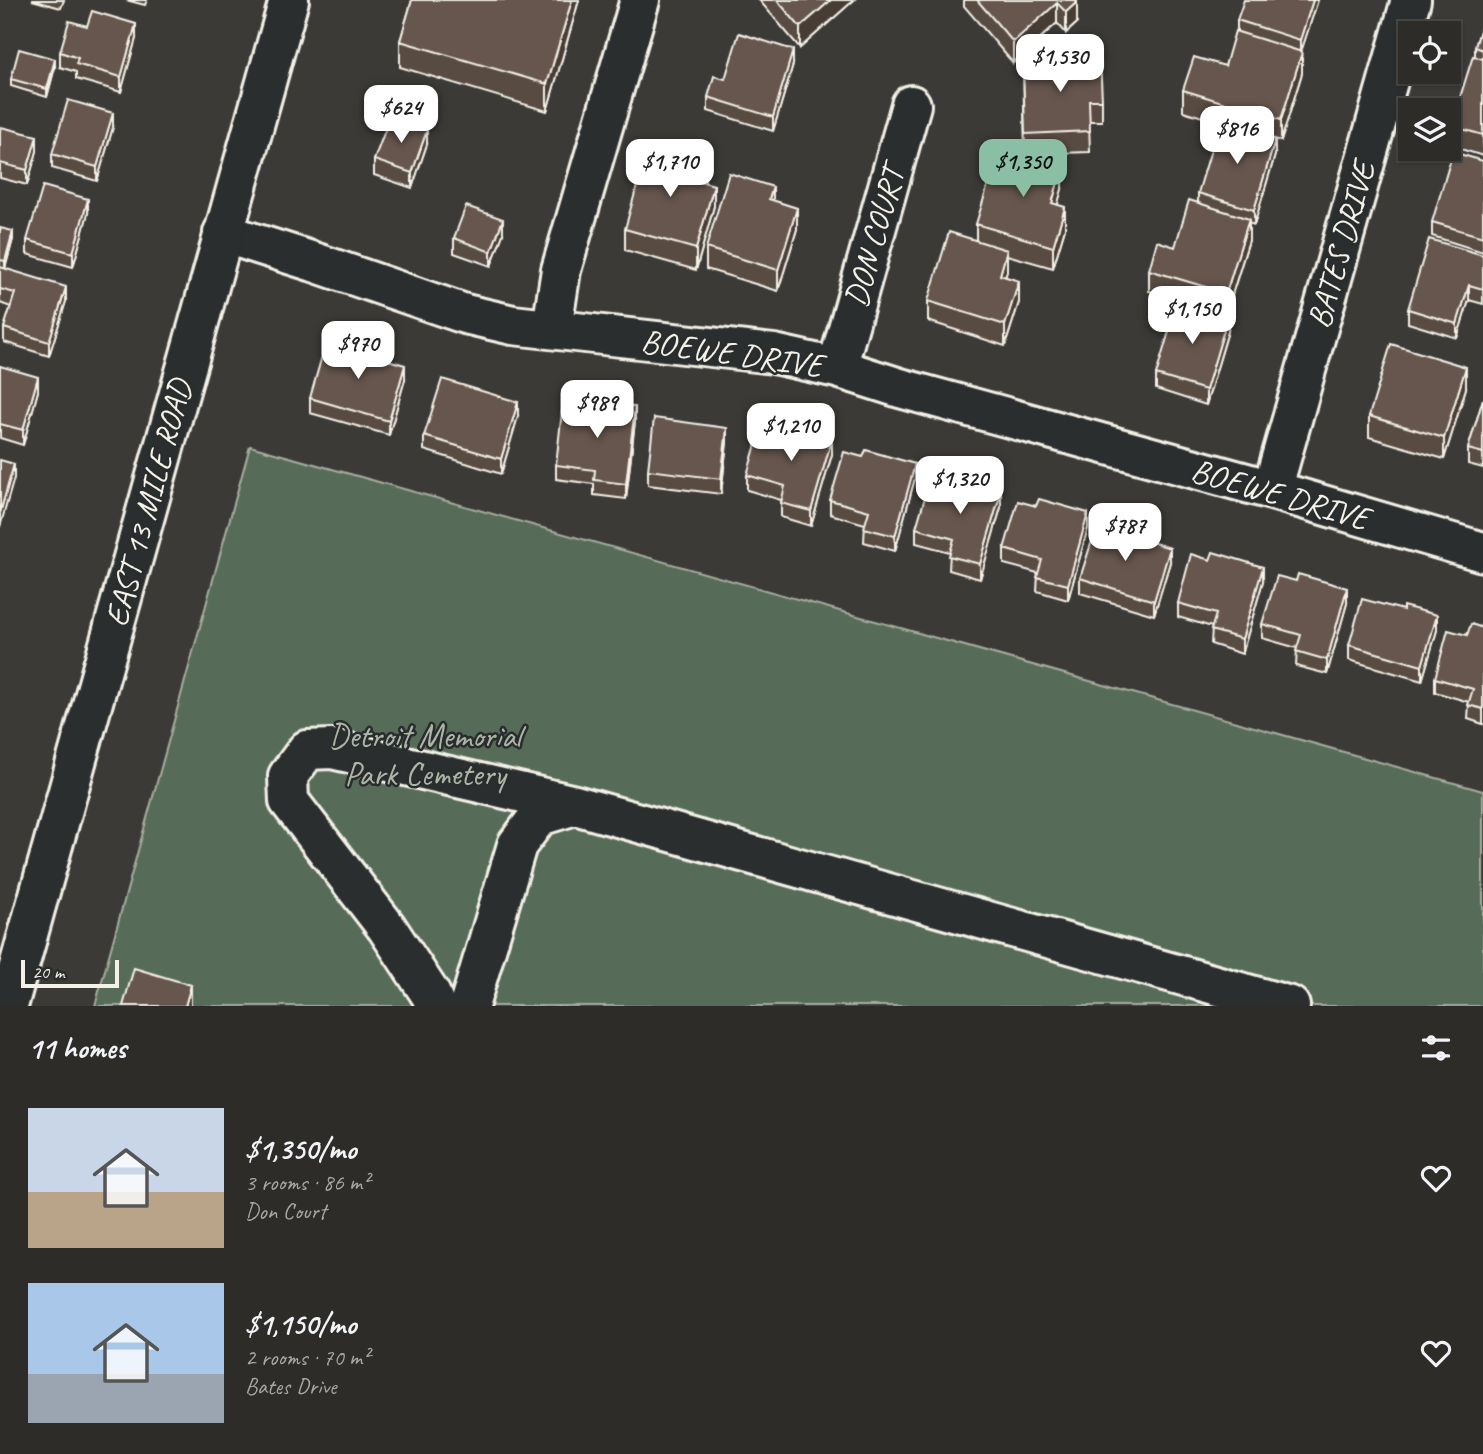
<!DOCTYPE html>
<meta charset="utf-8">
<style>
:root{--surface:#2d2c29;--page:#393835;--text:#f1f3f6;--muted:#a7a7a8;--line:#484846;--accent:#8abfa5}
body{margin:0;font-family:Caveat,sans-serif;background:var(--page);color:var(--text);height:100vh;display:flex;flex-direction:column;font-size:26px;white-space:nowrap}
*{box-sizing:border-box;margin:0}
p{font-size:23px;color:var(--muted)}
.icon{flex:none;width:38px;height:38px;fill:none;stroke:currentColor;stroke-width:2;stroke-linecap:round;stroke-linejoin:round}
.map{position:relative;height:1006px;overflow:hidden}
.drawer{display:flex;flex-direction:column;background:var(--surface);flex:1}
.drawer>*{flex:none}
.tools{position:absolute;left:1398px;top:21px;display:grid;gap:14px}
.tools a{display:grid;place-items:center;width:63px;height:63px;border-radius:0px;background:var(--surface);box-shadow:0 2px 5px #0004,0 0 0 2px var(--line);font-size:35px}
.scale{position:absolute;left:21px;bottom:18px;width:98px;box-sizing:border-box;padding-left:7px;border:4px solid #f4f1e8;border-top:0;font-size:19px;line-height:24px;white-space:nowrap;color:#f4f1e8;-webkit-text-stroke:5px #2a2d2e;paint-order:stroke}
.price{position:absolute;translate:-50% -60px;padding:0 16px;border-radius:14px;background:#fff;color:#222;font-size:23px;line-height:46px;filter:drop-shadow(0 2px 4px #0008)}
.price::after{content:'';position:absolute;left:50%;top:42px;width:21px;height:16px;margin-left:-10px;background:inherit;clip-path:polygon(0 0,100% 0,50% 100%)}
.price.active{background:var(--accent);color:#111}
ul{padding:0;list-style:none}
li{display:flex;align-items:center;gap:21px;height:175px;padding:0 28px}
li span{display:grid;place-items:center;flex:none;width:196px;height:140px;border-radius:0px;color:#555}
li>.icon{margin-inline-start:auto}
span .icon{width:84px;height:84px;fill:#fffc;stroke-width:1}
li b{font-size:30px}
h2{display:flex;justify-content:space-between;align-items:center;height:84px;padding:0 28px;font-size:30px}
.map>svg:first-child{display:block}
.green{fill:#576c58;stroke:#a6aea0;stroke-width:2}
.lines{fill:none;stroke-linecap:round;stroke-linejoin:round}
.minor-casing{stroke:#f4f1e8;stroke-width:44}
.major-casing{stroke:#f4f1e8;stroke-width:44}
.minor{stroke:#2a2d2e;stroke-width:38}
.major{stroke:#2a2d2e;stroke-width:38}
.wall{fill:#584b42;stroke:#f4f1e8;stroke-width:2}
.shaded-wall{fill:#473d36;stroke:#f4f1e8;stroke-width:2}
.building{fill:#66574d;stroke:#f4f1e8;stroke-width:2}
.labels{text-anchor:middle;dominant-baseline:central;stroke-width:5;stroke-linejoin:round;paint-order:stroke}
.street-label{font-size:33px;fill:#f4f1e8;stroke:#2a2d2e}
.park-label{font-size:33px;fill:#adb5a7;stroke:#2a2d2e}
</style>
<div class="map">
<svg width="1483" height="1006" viewBox="0 0 1483 1006">
<rect width="100%" height="100%" fill="#3c3a37"/>
<filter id="ink" filterUnits="userSpaceOnUse"><feTurbulence type="fractalNoise" baseFrequency=".0143" numOctaves="2"/><feDisplacementMap in="SourceGraphic" scale="14" xChannelSelector="R" yChannelSelector="G"/><feConvolveMatrix kernelMatrix="1 2 1 2 8 2 1 2 1" color-interpolation-filters="sRGB"/></filter>
<g filter="url(#ink)">
<path class="green" d="M250,446l1233,345v215h-1388z"/>
<g class="lines">
<g class="minor-casing">
<path id="minor" d="M223,233l91,29 151,52 48,11 261,29 63,14 63,20 372,102 211,62
M552,328l9,-58 79,-270
M837,368l74,-263
M1272,490l139,-490
M435,1006l-4,-11 -44,-67 -98,-127 -1,-25 19,-26 25,-1 243,56 715,201
M469,1006l48,-161 22,-29 36,-11"/>
</g>
<g class="major-casing">
<path id="major" d="M8,1006l281,-1006"/>
</g>
<use href="#minor" class="minor"/>
<use href="#major" class="major"/>
</g>
<path class="wall" d="M32,0h32l-3,8z
M126,0h21l-2,5z
M412,0h167l-32,111 -147,-44v-26z
M759,0h95l-54,48z
M964,0h111l2,23 -11,10 -9,-10 -44,40 -49,-57z
M1318,0l-17,51 1,22 -21,68 -98,-30v-21l42,-24 12,-34v-12z
M1483,21v135l-32,-10v-20l24,-70v-9z
M87,26l49,12 -15,54 -45,-13v-7l-16,-5v-15z
M1023,61l79,39v21h-13l1,31 -65,2z
M793,64l-20,67 -65,-20v-14l17,-18z
M55,67l-8,30 -36,-11v-7z
M113,127l-16,54 -45,-13v-14z
M0,131l37,20 -10,34 -27,-7z
M427,144l-15,44 -38,-13v-15z
M1275,155l-21,70 -5,-2v17l-23,74 -77,-23v-21l26,-23 23,-44v-10z
M1483,161v91l-51,-16v-14z
M705,182l9,24 -18,64 -71,-20v-21z
M1062,189l-5,15 8,24 -12,40 -46,-13v16l-2,6 14,25 -14,44 -77,-25v-20l48,-61v-16z
M773,200l24,29 -19,62 -72,-22v-21z
M88,213l-15,54 -46,-13v-14z
M0,228l13,11 -8,29 61,33 -17,55 -45,-14v-14l7,-21 -11,-4z
M503,234l-12,32 -37,-13v-15z
M1483,255v49l-14,-4 -12,38 -49,-15v-14z
M1228,331l-22,74 -50,-16v-14z
M0,366l38,25 -15,54 -23,-7z
M405,379l-16,56 -79,-22v-15z
M1466,388l-22,71 -75,-22v-21z
M1483,399v69l-15,-4v-15z
M518,416l-17,58 -77,-24v-14z
M635,421l-9,78 -32,-4v-11l-38,-5v-14z
M780,432l52,22 -21,72 -30,-9v-17l-34,-10v-15z
M727,442l-6,52 -73,-9v-15z
M915,478l-20,73 -31,-9 1,-18 -35,-10v-14z
M949,486l52,21 -21,72 -31,-9 1,-18 -34,-9v-15z
M1088,528l-20,72 -31,-9 1,-18 -34,-9v-15z
M1170,562l-16,53 -74,-22v-15z
M1263,581l-21,73 -31,-10 1,-17 -34,-10v-14z
M1347,603l-20,71 -31,-8 1,-18 -35,-10v-14z
M1403,610l34,20 -15,51 -73,-21v-15z
M1483,628v96l-15,-5 1,-17 -34,-10v-14l32,-43z"/>
<path class="shaded-wall" d="M572,0h7l-32,111v-27z
M831,0h23l-54,48v-21z
M1313,0h5l-18,55v-15z
M1077,2v21l-11,10v-21z
M1057,3v20l-44,40v-21z
M136,24v14l-15,54v-15z
M793,50v14l-20,67v-14z
M1302,52v21l-21,68v-21z
M55,59v8l-8,30v-8z
M113,113v14l-16,54v-14z
M427,130v14l-15,44v-15z
M37,136v15l-10,34v-15z
M1275,140v15l-21,70v-15z
M705,162v21l-5,-2z
M1062,168v21l-10,35v-21z
M714,185v21l-18,64v-21z
M773,187v21l-4,-9z
M88,199v14l-15,54v-14z
M1065,207v21l-12,40v-21z
M797,208v21l-19,62v-21z
M503,219v15l-12,32v-14z
M1249,219v21l-23,74v-21z
M13,231v8l-8,30v-8z
M1007,250v21l-7,25v-21z
M1019,281v21l-14,44v-21z
M1469,285v15l-12,38v-14z
M66,287v14l-17,55v-14z
M1228,316v15l-22,74v-15z
M405,365v14l-16,56v-14z
M1466,367v21l-22,71v-21z
M38,377v14l-15,54v-15z
M518,402v14l-17,58v-15z
M635,407v14l-9,78v-15z
M727,428v14l-6,52v-15z
M832,439v15l-21,72v-15z
M14,464v14l-14,49v-14z
M915,464v14l-20,73v-15z
M1001,492v15l-21,72v-15z
M1088,513v15l-20,72v-15z
M1170,548v14l-16,53v-14z
M1263,567v14l-21,73v-15z
M1347,588v15l-20,71v-14z
M1437,615v15l-15,51v-15z
M191,985v21h-6z"/>
<path class="building" d="M412,0h160l-25,84 -147,-43z
M777,0h54l-31,27z
M977,0h98l2,2 -11,10 -9,-9 -44,39z
M1244,0h69l-13,40 -63,-20z
M92,11l44,13 -15,53 -45,-13 2,-6 -18,-6 9,-31 18,5z
M1483,21v29l-8,-3z
M1235,31l67,21 -21,68 -98,-30 11,-33 31,9z
M739,33l54,17 -20,67 -65,-20 6,-21 11,3z
M19,49l36,10 -8,30 -36,-10z
M1473,56l10,3v76l-32,-9z
M1100,58l2,42h-13l1,31 -65,3 -2,-73z
M68,100l45,13 -16,54 -45,-13z
M390,117l37,13 -15,43 -38,-13z
M1219,123l56,17 -21,70 -56,-17z
M1,127l36,9 -10,34 -27,-7v-32z
M648,146l57,16 -5,19 14,4 -18,64 -71,-20z
M999,149l63,19 -10,35 13,4 -12,40 -77,-23z
M1453,152l30,9v76l-51,-15z
M729,173l44,14 -4,12 28,9 -19,62 -72,-22z
M43,186l45,13 -15,54 -46,-13z
M1189,200l60,19 -23,74 -77,-23 8,-29 18,6z
M466,206l37,13 -12,33 -37,-14z
M0,228l13,3 -8,30 -5,-1z
M949,232l58,18 -7,25 19,6 -14,44 -77,-24z
M1429,239l54,16v34l-14,-4 -12,39 -49,-15z
M0,267l66,20 -17,55 -45,-14 11,-35 -15,-4z
M1178,301l50,15 -22,74 -50,-15z
M326,342l79,23 -16,56 -79,-23z
M1391,344l75,23 -22,71 -75,-22z
M0,366l38,11 -15,53 -23,-6z
M442,379l76,23 -17,57 -77,-23z
M1483,399v54l-15,-4z
M580,400l55,7 -9,77 -32,-4 1,-10 -39,-5 6,-54 16,2z
M654,418l73,10 -6,51 -73,-9z
M782,425l50,14 -21,72 -30,-8 4,-17 -38,-11 14,-48 19,5z
M866,450l49,14 -20,72 -31,-8 5,-17 -39,-11 14,-48 19,5z
M0,460l14,4 -14,49z
M951,478l50,14 -21,72 -31,-8 5,-17 -38,-11 14,-48 19,6z
M1039,499l49,14 -20,72 -31,-8 5,-17 -38,-11 14,-48 18,5z
M1097,525l73,23 -16,53 -74,-23z
M1213,552l50,15 -21,72 -31,-9 5,-16 -38,-11 13,-49 19,6z
M1298,574l49,14 -20,72 -31,-9 5,-16 -39,-11 15,-48 19,5z
M1362,599l41,11v-4l34,9 -15,51 -73,-21z
M1471,624l12,4v81l-15,-4 5,-16 -38,-11 13,-48 19,5z
M134,968l57,17 -6,21h-62z"/>
</g>
<g class="labels">
<g class="street-label">
<text transform="translate(874 237) rotate(-74)">DON COURT</text>
<text transform="translate(1341 245) rotate(-74)">BATES DRIVE</text>
<text transform="translate(732 353) rotate(8)">BOEWE DRIVE</text>
<text transform="translate(1280 494) rotate(16)">BOEWE DRIVE</text>
<text transform="translate(148 503) rotate(-75)">EAST 13 MILE ROAD</text>
</g>
<g class="park-label">
<text x="425" y="736">Detroit Memorial<tspan x="425" dy="38">Park Cemetery</tspan></text>
</g>
</g>
</svg>
<div class="tools">
<a><svg class="icon" aria-label="locate" viewBox="0 0 24 24"><circle cx="12" cy="12" r="6"/><path d="M12 2v4M12 18v4M2 12h4M18 12h4"/></svg></a>
<a><svg class="icon" aria-label="layers" viewBox="0 0 24 24"><path d="M12 4l9 5-9 5-9-5zM3 14l9 5 9-5"/></svg></a>
</div>
<div class="scale">20 m</div>
<b class="price" style="left:1060px;top:94px">$1,530</b>
<b class="price" style="left:401px;top:145px">$624</b>
<b class="price" style="left:1237px;top:166px">$816</b>
<b class="price" style="left:670px;top:199px">$1,710</b>
<b class="price active" style="left:1023px;top:199px">$1,350</b>
<b class="price" style="left:1192px;top:346px">$1,150</b>
<b class="price" style="left:358px;top:381px">$970</b>
<b class="price" style="left:597px;top:440px">$989</b>
<b class="price" style="left:791px;top:463px">$1,210</b>
<b class="price" style="left:960px;top:516px">$1,320</b>
<b class="price" style="left:1125px;top:563px">$787</b>
</div>
<section class="drawer">
<h2>11 homes<svg class="icon" aria-label="filters" viewBox="0 0 24 24"><path d="M4 7h16M4 17h16"/><circle cx="9" cy="7" r="2"/><circle cx="15" cy="17" r="2"/></svg></h2>
<ul>
<li><span style="background:linear-gradient(#c9d6e8 60%,#b9a48a 0)"><svg class="icon" aria-label="home" viewBox="0 0 24 24"><path d="M3 11l9-7 9 7M6 9v11h12V9"/></svg></span><div><b>$1,350/mo</b><p>3 rooms · 86 m²</p><p>Don Court</p></div><svg class="icon" aria-label="heart" viewBox="0 0 24 24"><path d="M12 20l-8-8c-3-5 5-10 8-4 3-6 11-1 8 4z"/></svg></li>
<li><span style="background:linear-gradient(#a9c7e8 65%,#9aa5b1 0)"><svg class="icon" aria-label="home" viewBox="0 0 24 24"><path d="M3 11l9-7 9 7M6 9v11h12V9"/></svg></span><div><b>$1,150/mo</b><p>2 rooms · 70 m²</p><p>Bates Drive</p></div><svg class="icon" aria-label="heart" viewBox="0 0 24 24"><path d="M12 20l-8-8c-3-5 5-10 8-4 3-6 11-1 8 4z"/></svg></li>
</ul>
</section>
